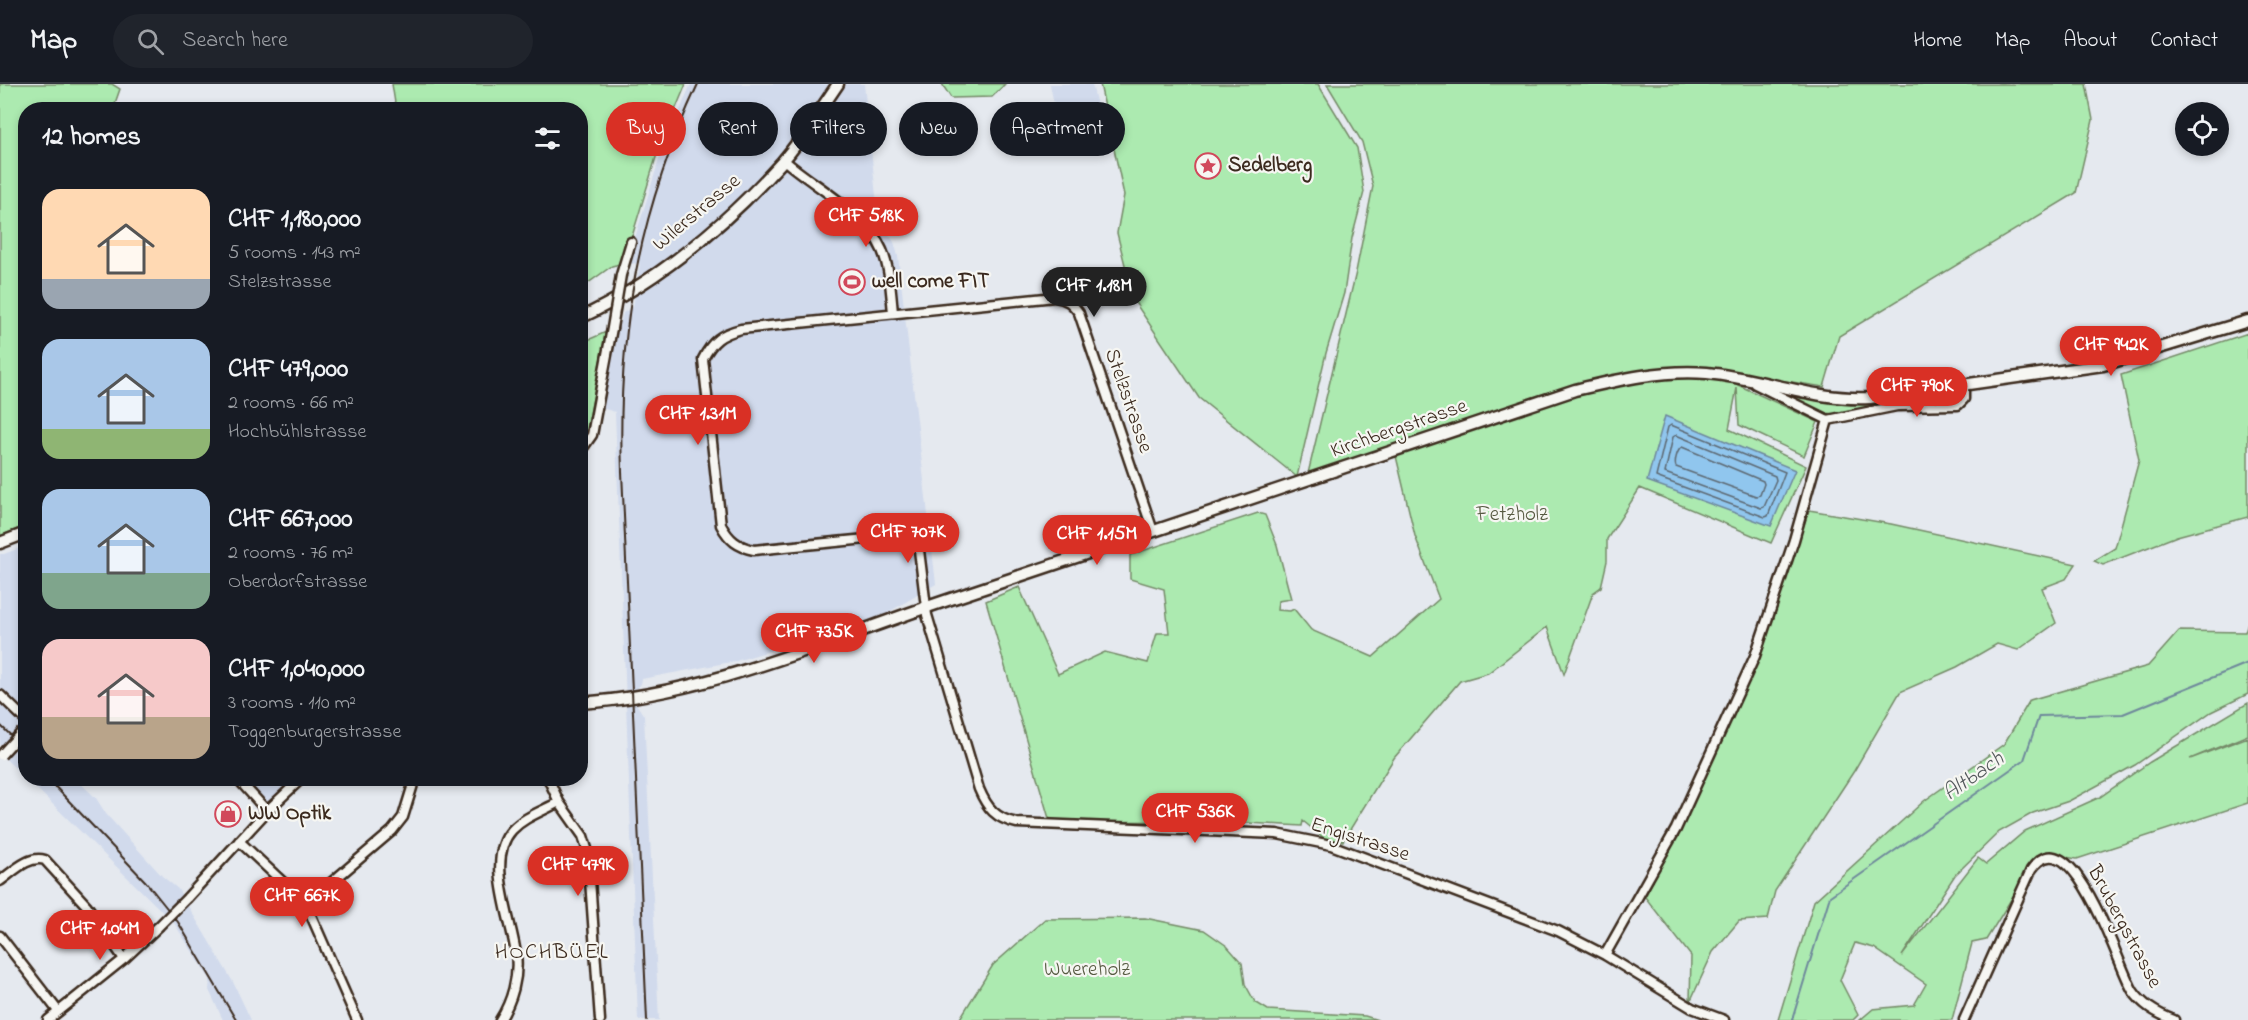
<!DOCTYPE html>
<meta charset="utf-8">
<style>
:root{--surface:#171b24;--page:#20242c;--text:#f1f3f6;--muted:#9ea1a6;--line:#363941;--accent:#d93025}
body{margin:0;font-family:"Indie Flower",sans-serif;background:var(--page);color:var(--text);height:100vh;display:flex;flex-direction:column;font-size:22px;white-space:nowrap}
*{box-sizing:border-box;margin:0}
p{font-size:20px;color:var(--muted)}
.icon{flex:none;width:33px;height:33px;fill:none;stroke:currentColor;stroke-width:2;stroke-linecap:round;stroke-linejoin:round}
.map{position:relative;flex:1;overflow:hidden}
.drawer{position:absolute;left:18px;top:18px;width:570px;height:684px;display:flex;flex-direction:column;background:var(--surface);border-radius:24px;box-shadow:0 3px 9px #0003}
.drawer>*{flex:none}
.top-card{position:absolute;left:606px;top:18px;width:570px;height:54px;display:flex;gap:12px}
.fabs{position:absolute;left:2175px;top:18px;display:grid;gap:12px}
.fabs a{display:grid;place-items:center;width:54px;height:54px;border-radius:50%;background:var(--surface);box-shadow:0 3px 9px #0003;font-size:30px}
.price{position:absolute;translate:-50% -51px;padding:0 14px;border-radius:21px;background:var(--accent);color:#fff;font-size:20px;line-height:39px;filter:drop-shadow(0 2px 3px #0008)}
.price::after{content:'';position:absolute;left:50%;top:36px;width:18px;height:14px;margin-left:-9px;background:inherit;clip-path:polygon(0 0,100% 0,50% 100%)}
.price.on{background:#222;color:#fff}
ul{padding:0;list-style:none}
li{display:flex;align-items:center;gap:18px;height:150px;padding:0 24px}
li span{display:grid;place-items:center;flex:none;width:168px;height:120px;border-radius:18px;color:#555}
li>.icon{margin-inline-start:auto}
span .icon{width:72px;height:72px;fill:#fffc;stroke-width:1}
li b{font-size:26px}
h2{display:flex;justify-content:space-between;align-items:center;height:72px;padding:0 24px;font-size:26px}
.pill{padding:0 21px;border-radius:27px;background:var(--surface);box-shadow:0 3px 9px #0003;font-size:21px;line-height:54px}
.pill.on{background:var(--accent);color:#fff}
header{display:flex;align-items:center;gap:36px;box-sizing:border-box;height:84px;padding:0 30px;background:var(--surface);border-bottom:2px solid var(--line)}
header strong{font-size:28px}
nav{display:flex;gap:33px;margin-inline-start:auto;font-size:21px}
.search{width:420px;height:54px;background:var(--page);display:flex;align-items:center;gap:15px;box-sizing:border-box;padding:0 21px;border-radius:33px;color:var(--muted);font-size:22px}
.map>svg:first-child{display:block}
.built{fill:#d1daec}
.green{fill:#aceab0;stroke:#748a67;stroke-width:1.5}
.water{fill:#90c6ee;stroke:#6e889b;stroke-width:1.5}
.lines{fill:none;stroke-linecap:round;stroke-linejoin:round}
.shore{stroke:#5d6871;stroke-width:1.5}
.stream{stroke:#6e889b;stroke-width:2}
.minor-casing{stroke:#3b2a1e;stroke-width:13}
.major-casing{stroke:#3b2a1e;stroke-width:15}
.minor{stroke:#f6f6f2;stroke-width:8}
.major{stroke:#f6f6f2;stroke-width:10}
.rail{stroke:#3b2a1e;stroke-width:2}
.minor-bridge-casing{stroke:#3b2a1e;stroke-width:13;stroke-linecap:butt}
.minor-bridge{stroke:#f6f6f2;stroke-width:8}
.labels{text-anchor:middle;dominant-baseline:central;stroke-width:4.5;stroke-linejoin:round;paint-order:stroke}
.poi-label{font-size:21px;font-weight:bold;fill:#3b2a1e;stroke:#f6f6f2;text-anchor:start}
.street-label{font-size:21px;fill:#3b2a1e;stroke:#f6f6f2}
.park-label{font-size:21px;fill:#575a42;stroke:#f6f6f2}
.water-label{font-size:22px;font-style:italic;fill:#54595c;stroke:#f6f6f2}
.neighbourhood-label{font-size:22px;letter-spacing:1.5px;fill:#3b2a1e;stroke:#f6f6f2}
</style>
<header>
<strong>Map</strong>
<div class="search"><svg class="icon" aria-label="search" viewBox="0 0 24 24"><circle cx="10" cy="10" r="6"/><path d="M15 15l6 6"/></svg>Search here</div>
<nav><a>Home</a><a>Map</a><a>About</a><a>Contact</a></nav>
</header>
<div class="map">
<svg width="2248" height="936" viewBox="0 0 2248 936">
<rect width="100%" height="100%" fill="#e5e9ef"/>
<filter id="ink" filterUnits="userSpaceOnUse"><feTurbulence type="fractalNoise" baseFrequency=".0167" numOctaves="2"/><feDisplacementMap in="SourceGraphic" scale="12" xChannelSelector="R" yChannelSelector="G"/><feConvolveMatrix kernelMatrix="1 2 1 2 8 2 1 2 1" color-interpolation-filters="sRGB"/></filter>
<g filter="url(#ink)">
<path class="built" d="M691,0h173l13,121 4,18 13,19 4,14 38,328 -57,34 -143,43 -94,18 -1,5 -5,6 1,15 7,11 15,304h-21l-23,-608 -13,-4 14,-80 5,-7 2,-8 10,-6 7,-44 -13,1 32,-104z
M1050,0h42l7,30 -42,6z
M25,462v231l-25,-23v-200h4z
M27,695h49l20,19 10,16 56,62 16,13 55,93 18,38h-28l-14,-30 1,-11 -36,-56z
M245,695h47l-23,22 -5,-1z"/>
<path class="green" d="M0,0h112l8,5 -7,20 -87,1 -1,416 -25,10z
M392,0h294l-29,70 -33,109 -12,3 -31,22 -1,-178 -184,-1z
M942,0h63l-13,13 -41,1z
M1100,0h218l39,64 7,44 -12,46 -8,55 -18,60 -29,124 -98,-79 -65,-97 -17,-68 7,-38z
M1327,0h759l7,36 -17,73 -237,143 -15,51 -84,-13 -2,11 80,37 -14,34 -65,-31 -2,-37 -8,41 77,37 -35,77 -131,-55 -33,51v22l-6,26 -8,6 -29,81 -17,-47 -59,46 -28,8 -66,77 -51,83 -18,-2 -22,-18 -1,5 -90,-5 -162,1 -64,-221 33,-14 39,87 47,-22 43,11 9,-30h12l-5,-44 -34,-10v-24l128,-42 7,2 12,30 14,54 -13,2 -1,9 13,1 4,-2 17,21 62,27 66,-58 -24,-63 -19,-80 -90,26 50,-210 17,-86 -11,-44z
M606,248l-20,102 -5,8v-99z
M2248,249v184l-71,19 -74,29 -9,-4 21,-13 24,-88 -18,-85z
M1765,303l107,15 86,-11 3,4 -13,8 -24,-2 -29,3 -59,10 -12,-1z
M1809,426l82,14 185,40 -10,15 -24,9 14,35 -38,27 -21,-6 -40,23 -57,25 -46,79 -79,120 -7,28 -29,2 -26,31 -23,50 1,-46 -46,-59 72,-146 51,-126z
M2248,538v72l-37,18 -76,53 -66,36 -36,12 -34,19 -44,43 -53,81 76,-98 8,6 39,-33 75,-34 50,-35 98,-59v32l-58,24 58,-22v66l-171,56 -29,-5 -12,5 -50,81 -14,3 -20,77h-92l13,-11 41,-4 12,-21 -52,-36 -19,-5 -15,37 18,35 -5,5h-75l36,-119 110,-100 80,-57 26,-44 118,-34 31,-35 66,1z
M1145,834l59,12 23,16 15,17 3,21 10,18 13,8 97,6 13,4h-419l34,-55 52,-46z"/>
<path class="water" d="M1665,332l130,54 -24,56 -124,-45z"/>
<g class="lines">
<path class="shore" d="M1671,341l114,47 -17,44 -3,1 -109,-40 12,-50z
M1676,351l99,41 1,4 -12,27 -3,1 -96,-35 8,-36z
M1682,363l81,34 1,3 -4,11 -4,1 -80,-29c-2,-5 1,-17 6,-20z"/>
<path class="stream" d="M1792,936l38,-124 194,-136 15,-44 84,-2 125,-51"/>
<g class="minor-casing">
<path id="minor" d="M784,76c29,26 82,52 98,90 8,19 9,42 11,63
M621,191l10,-33
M1755,300l73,36
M1828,336l69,-14 61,-1 6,-6v-13
M580,368l12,-17 20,-107
M1153,447l-74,-218c-7,-10 -12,-14 -24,-16l-314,32c-20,5 -29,12 -38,30l18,166c8,15 17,22 33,25l163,-16 10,81 52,174c8,19 17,30 38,34l260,11 54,11 227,86 47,24 87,53 32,12
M580,540v4
M0,611l26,25
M237,694l30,33
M548,694l11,24 24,34 5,16 12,168
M239,757l67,63 51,116
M0,797c13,-9 28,-26 45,-21l42,46 37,53
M187,814l80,-87 35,-33
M306,820l86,-73 11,-14 12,-39
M0,852l58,75
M1605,871l71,-126 79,-173 39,-116 34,-120
M48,936l76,-61 34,-32
M500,936c12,-19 19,-43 16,-66 -4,-34 -31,-95 -4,-124 12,-13 31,-19 47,-28
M1964,936l67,-150c41,-60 88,100 102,121 10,15 25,23 41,29"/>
</g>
<g class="major-casing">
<path id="major" d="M580,234c77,-36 146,-94 202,-156 21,-24 38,-52 56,-78
M0,459l26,-10
M580,619c135,-9 256,-67 383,-108 204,-68 408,-137 612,-205 42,-10 89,-21 132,-17 55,5 108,28 163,25l233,-33 145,-44"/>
</g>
<use href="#minor" class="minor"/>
<use href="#major" class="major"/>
<path class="rail" d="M0,641l26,25
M47,694l99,104 32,40 58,98
M647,936l-25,-548c-5,-141 16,-259 76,-388"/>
<g class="minor-bridge-casing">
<path id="minor-bridge" d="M612,244l9,-53
M1,671l21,-23
M158,843l29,-29"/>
</g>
<use href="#minor-bridge" class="minor-bridge"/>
</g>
</g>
<defs>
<g id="sight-ring" transform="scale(1.35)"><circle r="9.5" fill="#f6f6f2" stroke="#d1495b" stroke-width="1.5"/><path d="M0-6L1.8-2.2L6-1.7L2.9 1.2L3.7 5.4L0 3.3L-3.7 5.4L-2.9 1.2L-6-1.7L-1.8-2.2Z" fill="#d1495b"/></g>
<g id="stadium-ring" transform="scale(1.35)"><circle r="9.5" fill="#f6f6f2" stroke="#d1495b" stroke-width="1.5"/><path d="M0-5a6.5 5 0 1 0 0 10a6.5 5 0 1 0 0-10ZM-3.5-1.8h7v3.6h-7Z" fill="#d1495b"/></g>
<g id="shop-ring" transform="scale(1.35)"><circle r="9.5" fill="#f6f6f2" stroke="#d1495b" stroke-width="1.5"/><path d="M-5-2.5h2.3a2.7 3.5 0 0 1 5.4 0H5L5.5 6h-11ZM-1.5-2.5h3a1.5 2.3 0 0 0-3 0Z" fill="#d1495b"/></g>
</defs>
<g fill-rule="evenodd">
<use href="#sight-ring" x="1208" y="82"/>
<use href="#stadium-ring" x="852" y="198"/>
<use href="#shop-ring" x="228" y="730"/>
</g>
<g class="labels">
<g class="poi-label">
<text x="1228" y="82">Sedelberg</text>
<text x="872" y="198">well come FIT</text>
<text x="248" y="730">WW Optik</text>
</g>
<g class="street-label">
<text transform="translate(697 129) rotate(-40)">Wilerstrasse</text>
<text transform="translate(1128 317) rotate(71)">Stelzstrasse</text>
<text transform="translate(1399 345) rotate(-19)">Kirchbergstrasse</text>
<text transform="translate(1360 756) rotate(18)">Engistrasse</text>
<text transform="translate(2124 843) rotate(62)">Brubergstrasse</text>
</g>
<g class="park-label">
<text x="1512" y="431">Fetzholz</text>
<text x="1087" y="886">Wuereholz</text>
</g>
<g class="water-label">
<text transform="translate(1974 693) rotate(-35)">Altbach</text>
</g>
<g class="neighbourhood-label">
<text x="552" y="869">HOCHBÜEL</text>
</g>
</g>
</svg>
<div class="fabs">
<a><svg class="icon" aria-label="locate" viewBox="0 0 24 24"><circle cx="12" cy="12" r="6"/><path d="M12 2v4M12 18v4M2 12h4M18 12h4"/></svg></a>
</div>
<b class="price" style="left:866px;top:164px">CHF 518K</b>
<b class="price on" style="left:1094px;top:234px">CHF 1.18M</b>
<b class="price" style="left:2111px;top:293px">CHF 942K</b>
<b class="price" style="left:1917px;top:334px">CHF 790K</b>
<b class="price" style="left:698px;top:362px">CHF 1.31M</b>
<b class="price" style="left:908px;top:480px">CHF 707K</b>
<b class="price" style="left:1097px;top:482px">CHF 1.15M</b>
<b class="price" style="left:814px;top:580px">CHF 735K</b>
<b class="price" style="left:1195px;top:760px">CHF 536K</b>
<b class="price" style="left:578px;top:813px">CHF 479K</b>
<b class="price" style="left:302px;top:844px">CHF 667K</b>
<b class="price" style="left:100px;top:877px">CHF 1.04M</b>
<div class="top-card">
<a class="pill on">Buy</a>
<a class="pill">Rent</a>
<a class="pill">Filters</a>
<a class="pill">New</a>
<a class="pill">Apartment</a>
</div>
<section class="drawer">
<h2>12 homes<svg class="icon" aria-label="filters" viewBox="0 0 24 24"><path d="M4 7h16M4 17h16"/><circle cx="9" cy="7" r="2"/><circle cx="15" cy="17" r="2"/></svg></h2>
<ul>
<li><span style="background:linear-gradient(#ffd9b3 75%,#9aa5b1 0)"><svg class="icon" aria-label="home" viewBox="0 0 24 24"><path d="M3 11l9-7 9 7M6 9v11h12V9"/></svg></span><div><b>CHF 1,180,000</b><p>5 rooms · 143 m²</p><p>Stelzstrasse</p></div></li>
<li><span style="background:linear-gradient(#a9c7e8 75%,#8fb573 0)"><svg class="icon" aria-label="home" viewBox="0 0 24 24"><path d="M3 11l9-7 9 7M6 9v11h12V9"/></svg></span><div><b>CHF 479,000</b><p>2 rooms · 66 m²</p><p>Hochbühlstrasse</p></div></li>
<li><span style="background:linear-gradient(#a9c7e8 70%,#7fa58c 0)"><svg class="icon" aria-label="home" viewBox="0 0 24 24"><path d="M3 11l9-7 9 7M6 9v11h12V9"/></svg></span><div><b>CHF 667,000</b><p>2 rooms · 76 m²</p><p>Oberdorfstrasse</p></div></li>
<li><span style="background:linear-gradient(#f6c9c9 65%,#b9a48a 0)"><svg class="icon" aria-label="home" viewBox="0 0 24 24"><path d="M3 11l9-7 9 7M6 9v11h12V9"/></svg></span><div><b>CHF 1,040,000</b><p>3 rooms · 110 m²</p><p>Toggenburgerstrasse</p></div></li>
</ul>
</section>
</div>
